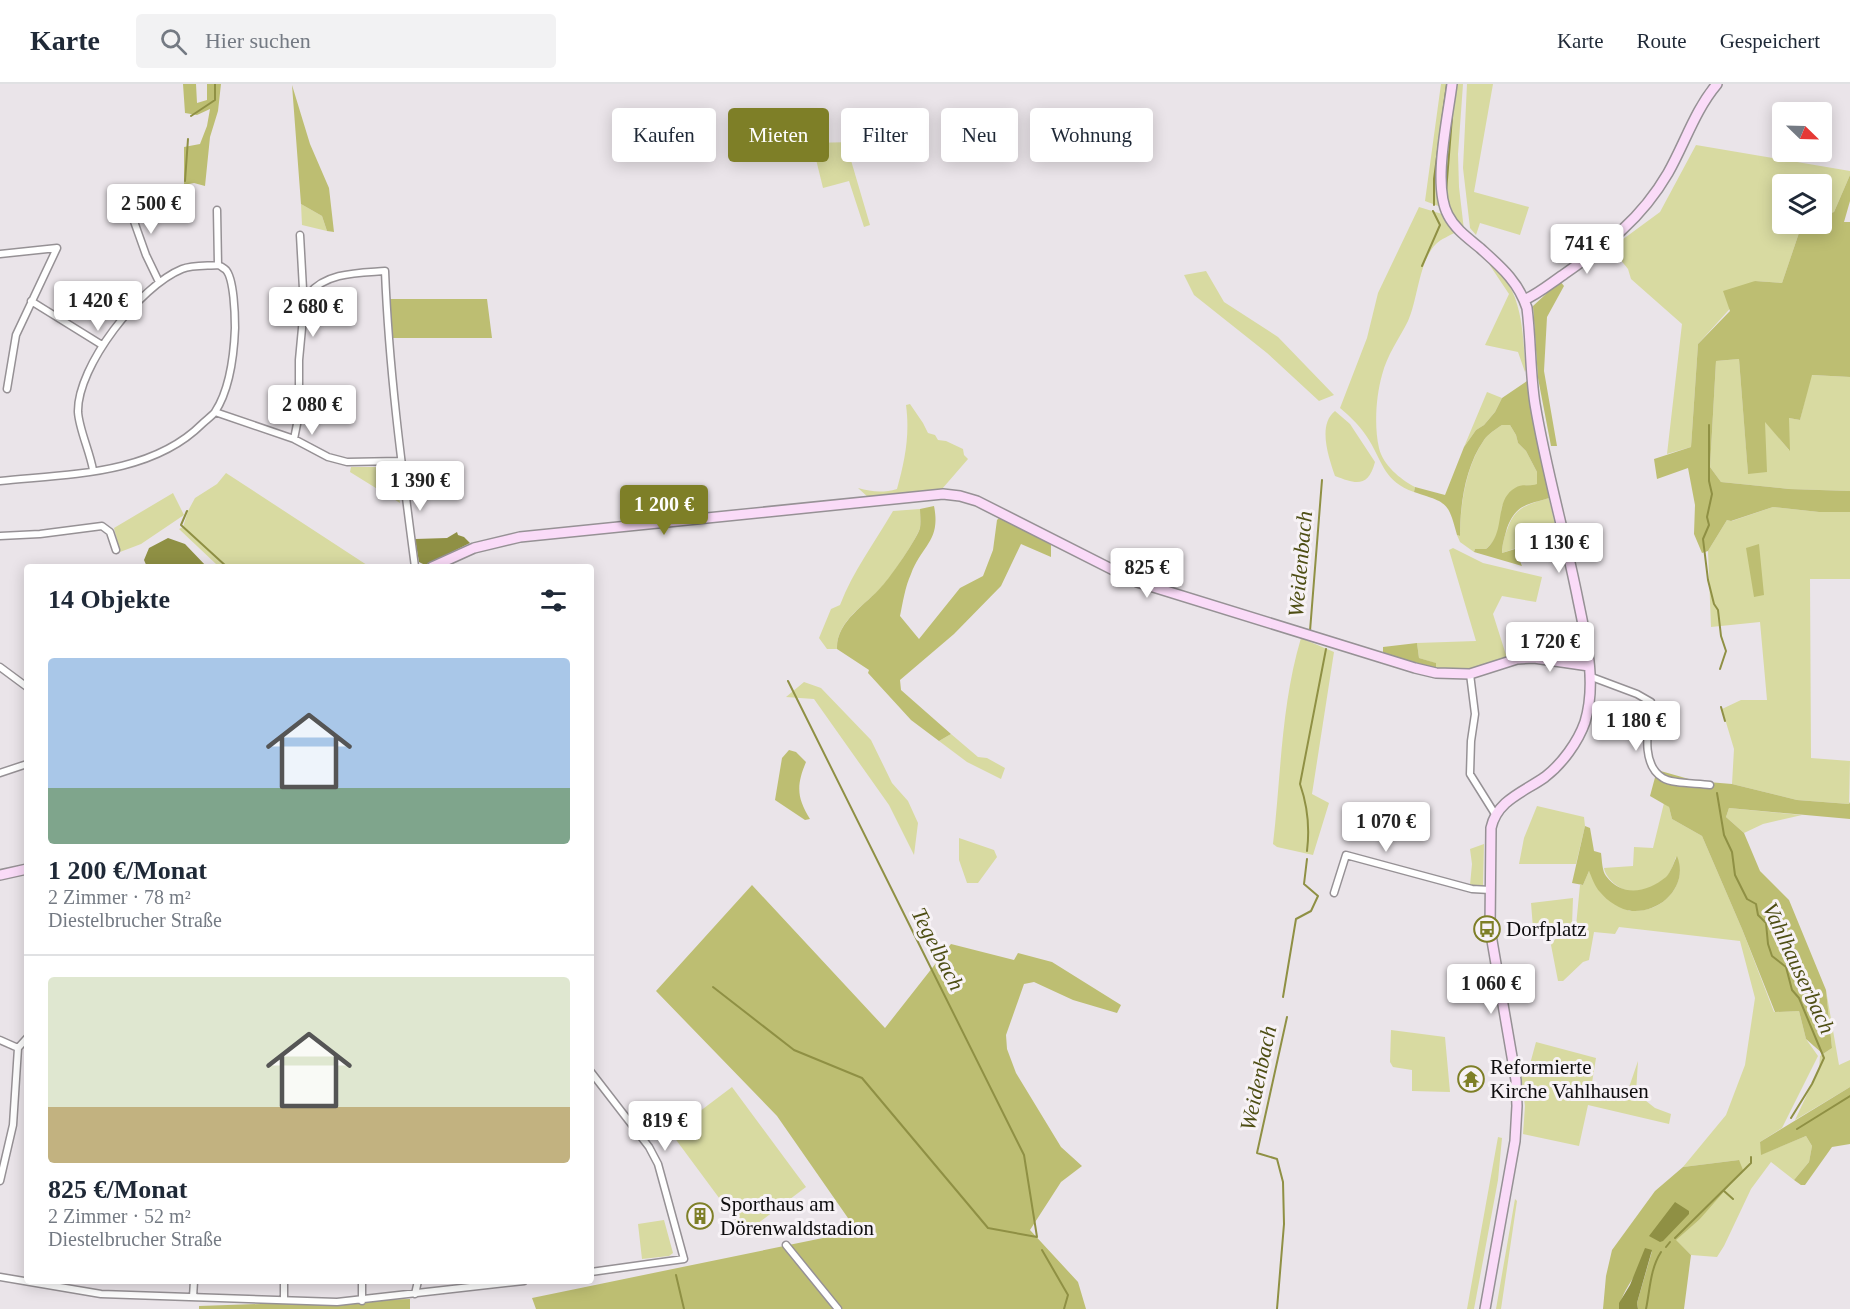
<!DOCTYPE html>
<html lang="de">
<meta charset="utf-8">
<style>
:root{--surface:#fff;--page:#f2f2f3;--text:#1f2937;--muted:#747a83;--line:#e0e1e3;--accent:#7e7f27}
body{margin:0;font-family:Georgia,serif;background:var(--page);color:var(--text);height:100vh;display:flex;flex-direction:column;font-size:22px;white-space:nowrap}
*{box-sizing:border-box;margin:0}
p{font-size:20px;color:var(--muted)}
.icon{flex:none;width:33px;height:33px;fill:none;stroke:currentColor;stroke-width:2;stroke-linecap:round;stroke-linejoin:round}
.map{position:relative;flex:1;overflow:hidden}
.details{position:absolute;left:24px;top:480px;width:570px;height:720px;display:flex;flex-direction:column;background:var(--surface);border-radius:6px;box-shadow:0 3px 15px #0003}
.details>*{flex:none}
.guide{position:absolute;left:612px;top:24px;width:570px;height:54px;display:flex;gap:12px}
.needle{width:39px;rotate:113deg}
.fabs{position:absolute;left:1772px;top:18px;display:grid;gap:12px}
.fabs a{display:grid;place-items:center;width:60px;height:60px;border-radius:6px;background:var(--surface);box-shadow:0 3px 15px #0003;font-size:30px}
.price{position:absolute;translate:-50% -51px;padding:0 14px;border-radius:6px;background:#fff;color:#222;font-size:20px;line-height:39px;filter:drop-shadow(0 2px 3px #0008)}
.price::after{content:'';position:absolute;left:50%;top:36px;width:18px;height:14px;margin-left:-9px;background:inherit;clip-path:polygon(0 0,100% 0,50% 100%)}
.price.current{background:var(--accent);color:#fff}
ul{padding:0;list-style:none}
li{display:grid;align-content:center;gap:12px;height:318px;padding:0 24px}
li+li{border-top:2px solid var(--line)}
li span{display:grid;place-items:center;height:186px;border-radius:6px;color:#555}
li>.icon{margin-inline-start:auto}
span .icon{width:108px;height:108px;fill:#fffc;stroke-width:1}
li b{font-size:26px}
h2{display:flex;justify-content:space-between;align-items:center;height:72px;padding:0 24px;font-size:26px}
.chip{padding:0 21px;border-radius:6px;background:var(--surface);box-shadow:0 3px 15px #0003;font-size:21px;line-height:54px}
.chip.current{background:var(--accent);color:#fff}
header{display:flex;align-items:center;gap:36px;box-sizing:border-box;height:84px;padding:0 30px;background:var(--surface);border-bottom:2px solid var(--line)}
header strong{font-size:28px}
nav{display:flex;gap:33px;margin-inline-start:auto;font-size:21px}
.search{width:420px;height:54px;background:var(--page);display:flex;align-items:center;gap:15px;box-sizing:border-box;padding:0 21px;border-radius:6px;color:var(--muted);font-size:22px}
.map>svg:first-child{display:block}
.green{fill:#d8daa1}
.forest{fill:#bdbe72}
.water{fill:#8f9044}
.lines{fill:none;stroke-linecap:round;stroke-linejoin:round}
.stream{stroke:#8f9044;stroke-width:2}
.street-casing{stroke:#969195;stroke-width:9}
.secondary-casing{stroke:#969195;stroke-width:12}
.street{stroke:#fff;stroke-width:6}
.secondary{stroke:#fadbf8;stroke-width:9}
.labels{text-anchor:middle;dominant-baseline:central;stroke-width:6;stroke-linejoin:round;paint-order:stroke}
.poi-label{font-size:21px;fill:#0e0d0e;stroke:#f7f2f6;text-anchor:start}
.water-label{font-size:22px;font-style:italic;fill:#4e4e14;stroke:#f7f2f6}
</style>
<header>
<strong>Karte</strong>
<div class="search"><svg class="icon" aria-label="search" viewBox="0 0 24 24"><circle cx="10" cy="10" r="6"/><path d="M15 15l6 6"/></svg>Hier suchen</div>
<nav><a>Karte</a><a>Route</a><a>Gespeichert</a></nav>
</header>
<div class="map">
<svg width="1850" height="1225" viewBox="0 0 1850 1225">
<rect width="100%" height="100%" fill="#eae4e9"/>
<path class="green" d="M1441,0h8l-8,123 -16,-6z
M1455,0h8l-5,70 1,33 5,43c-8,-10 -15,-20 -18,-33 -7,-26 5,-84 9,-113z
M1467,0h26l-19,108 55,15 -9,28 -40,-12 -4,12 -6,-7 -7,-60z
M894,57v3l-44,13 20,68 -6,2 -15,-46 -26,7 -11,-45z
M1696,61l154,26v4l-16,37 -13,4v-32h-39v40h20l-20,59 -27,-2 -57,63 -7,103 -24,7 15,-130 -51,-45 -3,-10 -17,-21 49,-36z
M301,120l21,12 5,15 -25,-6z
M1419,123l23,7 14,18c-7,4 -15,7 -20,12 -17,17 -18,55 -28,77 -9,18 -21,34 -26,54 -6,21 -8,51 -3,73 4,17 21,31 36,39l-1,5c-30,-11 -30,-27 -45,-52 -8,-13 -18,-23 -29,-32l27,-70 11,-45z
M1489,180c35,23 33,69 37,105l-1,3 -7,-20 -33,-7 24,-51z
M1206,187l18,31 54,35 56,58 -15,6 -52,-48 -73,-58 -10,-20z
M1739,275l9,114 17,-52 24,29v-32l11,2 11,-45 39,2v114l-61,-2 -68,-7 -11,-15 6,-106z
M1487,308l15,6 -7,14 -11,13 -8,5 -12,17z
M910,320l13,19 5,10 7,2 3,5 8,1 17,8 1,6 4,4 -26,30 -73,9 -11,-10c14,4 25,5 39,1 8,-29 13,-54 9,-84z
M1335,327l15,13 25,38c-7,26 -19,22 -40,14 -6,-18 -18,-51 0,-65z
M1502,341h8l6,10 2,8 8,8 11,21v13l-5,1 -6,-1 -24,21c-2,18 -2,31 -16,43h-11l-1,3 -14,-10 -3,-7 3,1c0,-31 6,-70 24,-96 4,-6 12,-11 18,-15z
M351,383h41l3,4 5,32 -50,-31z
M226,389l144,94h-156l2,-3 -37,-35 4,-2 5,-16 7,-13 22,-14z
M173,409l11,22 -43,29 -21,8 -6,-24z
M1549,414l8,36 -55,19c0,-8 2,-16 5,-23 8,-24 20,-25 42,-32z
M1773,423l46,5h31v67h-40l1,179 39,3 -1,43 -52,-4 -65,-16 2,-35 -12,-40 19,-9h26l-7,-78 -49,5 -3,-76 19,-31 5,1z
M920,425c0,6 1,14 0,19 -4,12 -29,49 -38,59 -17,18 -46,34 -45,62h-10l-8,-11 12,-29 9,-4c13,-34 35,-63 53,-94z
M1453,464l30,15 59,14 -6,25 -34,-6 -9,18 14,44 -40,13 -31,-2 -1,-6 -16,-5 -2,-15 59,-2 -27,-91z
M1301,554l33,14 -22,142 17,9 -16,52 -36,-8 -4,-3c8,-68 8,-139 28,-206z
M804,598l17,6 50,52 21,43 16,18 10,22 -4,32 -25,-50 -75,-106 -28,-2z
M951,650l27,23 9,1 18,10 -4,11 -34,-17 -28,-21z
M1664,719l5,4 3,12 30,17 40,93 32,83 25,-1 7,28 12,17 -36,72 -22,14 2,12 44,-18 6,10 -3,16 -15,18 -23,-18 -20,27 -27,57 -7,11 -26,-2 -16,-15 24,-20 40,-60 -56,7 43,-52 19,-50 10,-67 -15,-57 -121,-14 -4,7 -21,-2 -5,28 -6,2 -20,19h-5l-7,-36 10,-14 15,-5 4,-41h3l6,-14 40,40c5,0 10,0 15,-1 24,-4 44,-30 32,-53 -2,5 -4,12 -7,17 -5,8 -24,17 -34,18 -13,0 -29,-12 -31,-24l29,-2 1,-19 19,1z
M1537,722l47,11 1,9 -9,38h-57l5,-26z
M1729,724l73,7 -39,9 -19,9 -18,-16z
M959,754l35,12 3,7 -19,26h-11l-8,-23z
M1484,760l-1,42 -13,-1 2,-21 -2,-15z
M1573,814l-1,27 -11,4 -28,-1 -2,-25z
M1826,906l13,75 11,-5v27l-55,33 24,-51 1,-13 12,-8z
M1391,946l54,7 5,55 -38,-1v-21l-19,-3 -3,-5z
M1536,958l60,16 -6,37 35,4 13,-38 -2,32 19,15 16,6 -2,10 -81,-19 -9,41 -56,-12 2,-28 -4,-30 6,-1z
M732,1003l74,100 -61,46 -74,-100z
M1498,1053l4,1 -4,42 -24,129h-7z
M1515,1115l2,2 -16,108h-5z
M664,1136l9,33 -4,3 -27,3 -4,-35z"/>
<path class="forest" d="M183,0h13l1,19 10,-3v-16h14l-3,27 -8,26 -5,49 -11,-3 -10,2v-38l16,-3 7,-18 3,-17 -13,6 -12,-2z
M292,1l18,59 19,44 5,44 -7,-1 -5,-15 -21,-12z
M1850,91v26l-6,21h6v155l-38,-2 -12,45 -11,-2 1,33 -25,-29 2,50 -19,2 -9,-115 -23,2 -6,106 11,15 68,7 61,2v21h-31l-46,-5 -42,14 -4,-1 -19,31 -6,2 -8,-19 1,-29 -7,-37 -31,11 -3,-20 37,-12 7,-103 32,-33 -7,-20 32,-10 27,2 20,-59h19v-8l13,-4z
M1560,197l4,5 -17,31 -3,54 13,75h-6l-13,-68 -5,-72z
M388,215h99l5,39h-103z
M1527,297l22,117c-22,7 -33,6 -42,30 -2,8 -5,16 -5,25l13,-4 7,17 -48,-14 1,-3h11c21,-17 7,-48 29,-61 7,-5 14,-1 22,-4v-12l-11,-21 -8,-8 -2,-8 -6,-10h-8c-6,4 -14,9 -18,15 -19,27 -24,65 -24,96l-3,-1c-9,-34 -10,-32 -43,-43l1,-5 30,8 19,-48 12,-17 8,-5 11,-13 7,-14z
M934,422c7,35 -12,39 -23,68 -6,13 -8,28 -11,42l19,23 41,-51 23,-12 10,-26 4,-30 2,-2c16,9 40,16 52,27v12l-30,-13 -20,42 -47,48 -54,46 1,10 50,44 -12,7 -28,-21 -43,-47 1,-3 -32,-21c-1,-28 29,-44 45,-63 8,-8 36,-49 38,-58 1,-6 0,-14 0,-19z
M1759,460l5,51 -10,2 -8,-49z
M1417,559l2,15 17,5v6l-53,-13v-9z
M789,666l7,2 10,10c-10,24 -9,36 4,57l-5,1 -30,-20 7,-42z
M1657,686l39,11 36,3 65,16 52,4 1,-2v17l-121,-11 -3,9 18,16 16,38 29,29 37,90 6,58 -9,6 -17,-15 -7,-28 -24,1 -33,-83 -40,-93 -30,-17 -3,-12 -19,-11z
M1585,742l5,2 4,23 7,2c1,7 1,18 5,23 16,22 42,16 60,1 5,-5 8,-15 11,-21 12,29 -15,57 -45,55 -11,-1 -25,-10 -32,-19 -5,-5 -8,-14 -11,-21l-6,14 -11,-2z
M752,801l133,143 66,-84 63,16 4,-7 34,9 69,43 -4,8 -44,-13 -39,-18 -10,2 -18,51 1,14 9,24 45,74 21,19 -21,16 -31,48 48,52 8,27h-550l-4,-11 325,-67 -80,-115 -121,-125z
M1850,1003v57l-18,3 -27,38h-4l-7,-5 15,-18 3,-16 -6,-10 -45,19 -1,-13z
M1739,1076l4,10 -44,50 -23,20 15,15 -7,54h-46l-1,-6 15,-52c-10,15 -31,40 -33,58h-16l3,-33 6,-26 43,-59 28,-24z
M410,1215v10h-211v-3z"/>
<path class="water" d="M457,448l1,3 6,2 6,6 -42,21h-5l-4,-2 -4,-23 32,-1z
M168,454l17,6 22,23h-60l-3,-7 5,-12z
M1675,1118l14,9v3l-26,27 -3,1 -11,-6z
M1645,1164l7,2 -15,53 1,6h-19v-6l11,-18z"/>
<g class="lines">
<path class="stream" d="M191,32l24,-16v-16
M185,97l3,-42
M1446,108l6,-75
M1434,121v-26l13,-95
M1450,125l3,6
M1422,182l18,-41 -7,-14
M1709,341v56l3,13 -5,23 2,8 -6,14 5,41 6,24 4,6 3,26 5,15 -6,18
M187,427l-6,14 46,42
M1311,547h-1l12,-151
M1721,623l4,14
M1717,709l7,42 8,17 3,23 12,24 9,5 2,11 8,8 2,21 4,12 14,11 6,23 7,8 25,60 -12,26 -21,34
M1307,767c3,-24 1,-44 -7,-67l26,-135
M713,903l81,63 68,28 126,150 49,9 -13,-82 -236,-474
M1283,913l13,-78 15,-8 7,-15 -14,-12 3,-25
M1797,1045l53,-33
M1724,1107l9,8
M1675,1154l76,-75v-6
M1666,1163l4,-5
M1042,1166l26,45 -4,14
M676,1191l8,34
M1277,1225l7,-85 -1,-42 -6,-23 -20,-6 30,-136
M1646,1225c4,-19 4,-40 15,-57"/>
<g class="street-casing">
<path id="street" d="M125,112l21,59 13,27
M0,170l57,-6 -41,87 -9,54
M31,217l71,44
M304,223c1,-4 3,-10 5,-13 17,-22 51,-21 76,-23 4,100 17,197 30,296
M215,328l79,27 34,18 19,5 53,-1
M294,355l5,-25v-54l5,-53 -4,-72
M93,386c-3,-18 -14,-41 -15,-58 -1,-46 62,-126 104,-143 10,-4 25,-3 36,-4
M0,397c68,-7 151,-6 202,-57 4,-4 10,-8 13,-12 15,-23 19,-58 20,-84 0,-13 -1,-49 -9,-58 -1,-1 -7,-5 -8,-5l-1,-55
M0,452l40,-2 62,-8 8,6 6,18
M0,583l27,20
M1470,590l5,40 -4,27 -1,33 25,40
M1589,592l48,18 14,8c-2,22 -12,62 12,76 9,6 35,5 47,7
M0,689l27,-9
M1334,809l12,-38 126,34 18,1
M0,956l18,8
M591,988l58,75 9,17 26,95 -93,13
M0,1097l13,-56 5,-77 9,-10
M786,1161l52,64
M0,1193l101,17 236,8 187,-21
M415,1210l3,-13
M193,1213l1,-16
M284,1216v-19
M362,1217v-20"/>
</g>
<g class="secondary-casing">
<path id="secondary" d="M1452,0c-4,34 -20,101 -4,131 7,14 20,23 32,33 21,19 38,33 47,60 4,32 3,64 8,96 11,66 30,130 43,196 8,39 19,83 7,122 -7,20 -23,42 -40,55 -21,15 -48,23 -54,51l-1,101 26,151 1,26 -2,35 -30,168
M1524,216c14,-6 27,-17 39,-25 44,-31 77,-54 105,-102 17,-30 27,-63 49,-89
M432,483l42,-19 46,-11 423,-43 17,2 17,5 160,81 278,86 21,5 34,1 47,-15 17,-1 55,8
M0,791l27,-6"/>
</g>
<use href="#street" class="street"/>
<use href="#secondary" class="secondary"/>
</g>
<defs>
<g id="bus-ring" transform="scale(1.35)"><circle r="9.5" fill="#f7f2f6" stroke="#7e7f27" stroke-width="1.5"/><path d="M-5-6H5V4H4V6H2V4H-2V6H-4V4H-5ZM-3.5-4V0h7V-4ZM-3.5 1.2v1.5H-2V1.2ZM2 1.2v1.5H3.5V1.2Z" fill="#7e7f27"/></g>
<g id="temple-ring" transform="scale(1.35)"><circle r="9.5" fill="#f7f2f6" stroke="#7e7f27" stroke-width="1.5"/><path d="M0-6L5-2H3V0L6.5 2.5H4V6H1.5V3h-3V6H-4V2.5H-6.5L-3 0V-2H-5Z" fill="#7e7f27"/></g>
<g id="building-ring" transform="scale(1.35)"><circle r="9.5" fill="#f7f2f6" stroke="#7e7f27" stroke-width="1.5"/><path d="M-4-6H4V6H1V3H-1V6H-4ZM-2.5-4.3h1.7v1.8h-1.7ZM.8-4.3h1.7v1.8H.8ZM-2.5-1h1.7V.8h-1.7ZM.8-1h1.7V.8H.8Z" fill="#7e7f27"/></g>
</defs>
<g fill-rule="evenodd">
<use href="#bus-ring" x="1487" y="845"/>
<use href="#temple-ring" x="1471" y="995"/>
<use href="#building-ring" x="700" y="1132"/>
</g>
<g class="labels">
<g class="poi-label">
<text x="1506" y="845">Dorfplatz</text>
<text x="1490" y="983">Reformierte<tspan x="1490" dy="24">Kirche Vahlhausen</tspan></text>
<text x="720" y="1120">Sporthaus am<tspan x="720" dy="24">Dörenwaldstadion</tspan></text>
</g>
<g class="water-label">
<text transform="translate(1300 480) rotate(-85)">Weidenbach</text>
<text transform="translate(938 865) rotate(63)">Tegelbach</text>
<text transform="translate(1799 884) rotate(65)">Vahlhauserbach</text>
<text transform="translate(1258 994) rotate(-78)">Weidenbach</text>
</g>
</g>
</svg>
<div class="fabs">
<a><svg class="needle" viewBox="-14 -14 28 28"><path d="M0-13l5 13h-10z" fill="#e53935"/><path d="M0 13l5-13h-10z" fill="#747a83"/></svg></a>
<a><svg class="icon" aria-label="layers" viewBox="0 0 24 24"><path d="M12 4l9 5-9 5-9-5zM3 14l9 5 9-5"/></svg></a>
</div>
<b class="price" style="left:151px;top:151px">2 500 €</b>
<b class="price" style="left:1587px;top:191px">741 €</b>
<b class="price" style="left:98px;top:248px">1 420 €</b>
<b class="price" style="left:313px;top:254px">2 680 €</b>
<b class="price" style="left:312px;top:352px">2 080 €</b>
<b class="price" style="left:420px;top:428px">1 390 €</b>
<b class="price current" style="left:664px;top:452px">1 200 €</b>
<b class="price" style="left:1559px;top:490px">1 130 €</b>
<b class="price" style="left:1147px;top:515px">825 €</b>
<b class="price" style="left:1550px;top:589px">1 720 €</b>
<b class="price" style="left:1636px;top:668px">1 180 €</b>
<b class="price" style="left:1386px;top:769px">1 070 €</b>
<b class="price" style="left:1491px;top:931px">1 060 €</b>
<b class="price" style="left:665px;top:1068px">819 €</b>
<div class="guide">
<a class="chip">Kaufen</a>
<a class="chip current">Mieten</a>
<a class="chip">Filter</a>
<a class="chip">Neu</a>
<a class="chip">Wohnung</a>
</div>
<section class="details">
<h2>14 Objekte<svg class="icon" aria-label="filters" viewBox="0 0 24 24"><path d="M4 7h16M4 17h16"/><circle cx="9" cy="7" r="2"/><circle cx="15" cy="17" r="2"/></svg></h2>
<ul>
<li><span style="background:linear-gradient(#a9c7e8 70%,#7fa58c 0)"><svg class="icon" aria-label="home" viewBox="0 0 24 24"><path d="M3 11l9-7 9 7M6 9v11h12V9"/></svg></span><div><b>1 200 €/Monat</b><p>2 Zimmer · 78 m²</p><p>Diestelbrucher Straße</p></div></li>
<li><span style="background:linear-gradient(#dfe7d0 70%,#c2b280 0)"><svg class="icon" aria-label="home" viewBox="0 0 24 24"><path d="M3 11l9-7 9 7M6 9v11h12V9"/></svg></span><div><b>825 €/Monat</b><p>2 Zimmer · 52 m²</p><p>Diestelbrucher Straße</p></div></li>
</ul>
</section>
</div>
